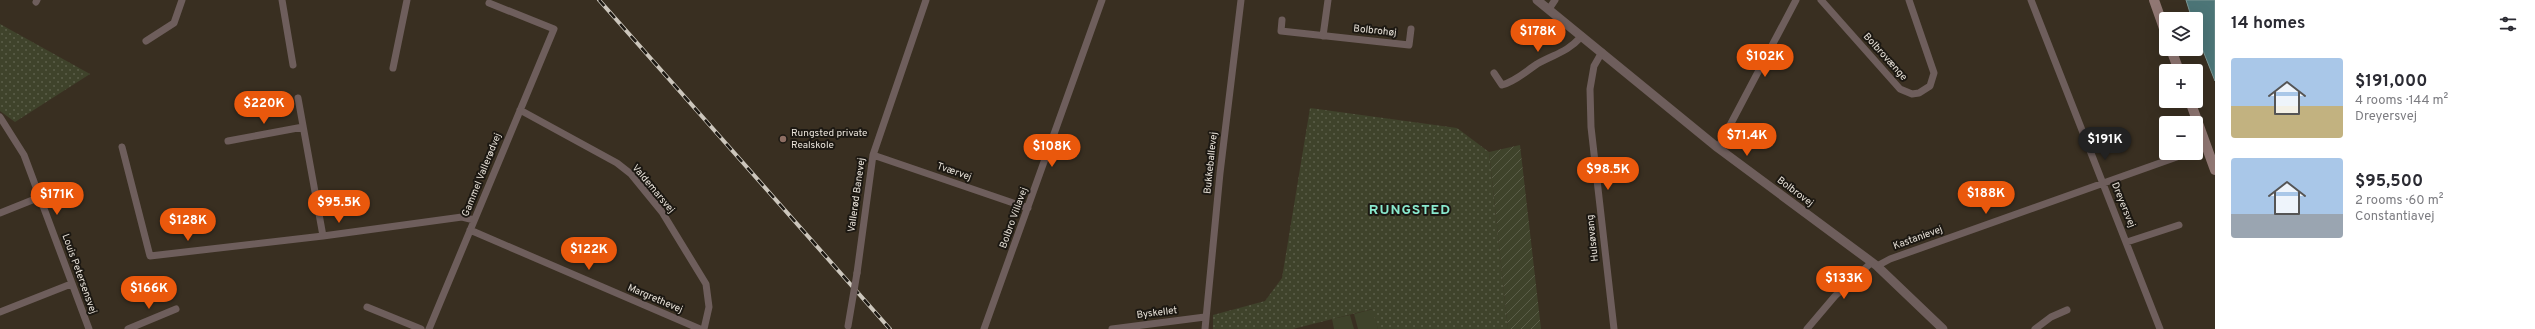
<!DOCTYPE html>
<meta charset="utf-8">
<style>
:root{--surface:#fff;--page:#f7f7f7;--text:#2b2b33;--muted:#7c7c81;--accent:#ea580c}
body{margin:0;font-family:Overpass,sans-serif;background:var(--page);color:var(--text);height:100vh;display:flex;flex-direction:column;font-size:15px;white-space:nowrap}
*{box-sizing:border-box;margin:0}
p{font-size:13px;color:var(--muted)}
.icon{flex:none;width:22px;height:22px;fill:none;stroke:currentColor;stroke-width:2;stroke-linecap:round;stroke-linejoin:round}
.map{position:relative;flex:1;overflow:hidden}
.sheet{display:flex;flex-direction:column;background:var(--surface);width:320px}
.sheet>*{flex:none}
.fabs{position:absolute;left:2159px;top:12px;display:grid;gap:8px}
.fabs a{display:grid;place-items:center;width:44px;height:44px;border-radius:4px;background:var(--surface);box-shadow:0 4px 16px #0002;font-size:20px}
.price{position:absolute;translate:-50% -34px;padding:0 9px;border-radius:14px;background:var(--accent);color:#fff;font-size:13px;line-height:26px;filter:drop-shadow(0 1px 2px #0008)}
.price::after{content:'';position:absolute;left:50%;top:24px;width:12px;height:9px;margin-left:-6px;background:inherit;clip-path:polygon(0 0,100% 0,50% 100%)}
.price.current{background:#222;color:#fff}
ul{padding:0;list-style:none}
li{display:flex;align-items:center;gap:12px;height:100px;padding:0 16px}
li span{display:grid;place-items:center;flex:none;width:112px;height:80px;border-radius:4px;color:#555}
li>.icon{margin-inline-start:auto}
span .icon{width:48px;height:48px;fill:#fffc;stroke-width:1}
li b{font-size:17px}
h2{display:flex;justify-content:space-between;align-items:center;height:48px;padding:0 16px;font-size:17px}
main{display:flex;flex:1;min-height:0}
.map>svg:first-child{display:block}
.grass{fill:#3f432b}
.park{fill:url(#park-dots)}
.garden{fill:url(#garden-furrows)}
.water{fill:#4c7577;stroke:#7b9694}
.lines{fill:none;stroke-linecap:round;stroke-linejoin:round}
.minor{stroke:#6e5e5c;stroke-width:7}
.tertiary{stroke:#6e5e5c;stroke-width:9}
.secondary{stroke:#907773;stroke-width:10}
.rail-casing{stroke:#ccc6bc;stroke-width:4}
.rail{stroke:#1c1812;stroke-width:2.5;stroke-dasharray:8;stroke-linecap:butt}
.minor-bridge{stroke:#6e5e5c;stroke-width:7}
.education-dot{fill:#8d6e63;stroke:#1c1812;stroke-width:1.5}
.labels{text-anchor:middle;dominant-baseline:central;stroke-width:4;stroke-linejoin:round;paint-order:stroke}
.street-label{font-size:10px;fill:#e8e2d9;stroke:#1c1812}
.poi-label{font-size:10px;fill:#e8e2d9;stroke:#1c1812;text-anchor:start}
.district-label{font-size:14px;font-weight:bold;letter-spacing:1px;fill:#89e9ce;stroke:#1c1812}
</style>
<main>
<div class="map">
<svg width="2215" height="329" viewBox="0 0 2215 329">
<defs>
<pattern id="park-dots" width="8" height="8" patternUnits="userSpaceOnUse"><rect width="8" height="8" fill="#3f432b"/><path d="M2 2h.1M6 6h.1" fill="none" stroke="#5b5e49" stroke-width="1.8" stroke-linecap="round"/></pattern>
<pattern id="garden-furrows" width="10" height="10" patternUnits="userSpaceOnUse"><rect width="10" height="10" fill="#3f432b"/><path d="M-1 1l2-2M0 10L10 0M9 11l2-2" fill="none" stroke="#5b5e49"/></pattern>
</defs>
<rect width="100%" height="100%" fill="#392f21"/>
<path class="grass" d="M1373,309l5,20h-20l-4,-15z
M1350,315l4,14h-20l-2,-10z"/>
<path class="park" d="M0,24l90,50 -75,48 -15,-11z
M1310,108l147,20 32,24 19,177h-130l-6,-20 -79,20h-80v-14l52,-14 17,-23z"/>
<path class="garden" d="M1520,145l21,184h-33l-19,-177z"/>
<path class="water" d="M2186,0h29v81l-19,-48v-14h-4z"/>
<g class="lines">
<path class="minor" d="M282,0l11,65
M1821,0l79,89 12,5 7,-1 11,-7 4,-13 -25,-73
M2031,0l129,329
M36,2l1,-2
M1549,9l6,-9
M1282,20l-1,11 128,14 2,-16
M1323,36l5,-36
M146,41l28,-18 8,-23
M1602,52l-8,14 -4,23 1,38 23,202
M393,68l14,-68
M1494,73l8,12c14,-4 23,-13 35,-21 19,-11 28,-10 45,-28
M298,98l25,138 139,-19 12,3
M520,110l97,53 14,11 31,38 44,72 3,23 -5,22
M0,117l24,38 65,174
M228,141l75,-14
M122,147l28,109 173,-20
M1718,148l78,-148
M2196,150l10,-3
M873,155l155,53
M0,213l40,-16
M470,230l230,99
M2127,242l52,-17
M1877,266l13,-7 298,-106
M857,273l16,-118 53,-155
M367,307l54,22
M0,312l71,-28
M128,329l48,-20
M429,329l125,-300 -65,-26
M984,329l118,-329
M1112,329l93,-12
M1205,329l15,-156 21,-173
M1807,329l28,-33 37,-34
M2035,329l16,-12 16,-7"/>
<path class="tertiary" d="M1537,0l181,148 159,118 66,63"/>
<path class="secondary" d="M2154,0l12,34
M2171,49l8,22
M2190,101l25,69"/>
<g class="rail-casing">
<path id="rail" d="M599,0l291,329"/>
</g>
<use href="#rail" class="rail"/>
<path class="minor-bridge" d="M848,326l9,-53"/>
</g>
<circle class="education-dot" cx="783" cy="139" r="4"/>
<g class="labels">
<g class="street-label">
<text transform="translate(1375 31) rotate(6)">Bolbrohøj</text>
<text transform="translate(1885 57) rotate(48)">Bolbrovænge</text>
<text transform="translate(1211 163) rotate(-84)">Bukkeballevej</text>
<text transform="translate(954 172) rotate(19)">Tværvej</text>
<text transform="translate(482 175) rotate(-68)">Gammel Vallerødvej</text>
<text transform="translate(653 189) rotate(50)">Valdemarsvej</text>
<text transform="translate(1795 192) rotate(37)">Bolbrovej</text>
<text transform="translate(857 195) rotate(-82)">Vallerød Banevej</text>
<text transform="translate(2123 205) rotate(68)">Dreyersvej</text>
<text transform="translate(1014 218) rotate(-70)">Bolbro Villavej</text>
<text transform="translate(1593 238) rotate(-96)">Hulsøvang</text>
<text transform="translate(1918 238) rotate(-20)">Kastanievej</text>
<text transform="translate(79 274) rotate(70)">Louis Petersensvej</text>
<text transform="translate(655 299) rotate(23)">Margrethevej</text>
<text transform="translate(1157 313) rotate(-7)">Byskellet</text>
</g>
<g class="poi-label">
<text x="791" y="133">Rungsted private<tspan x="791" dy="12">Realskole</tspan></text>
</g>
<g class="district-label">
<text x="1410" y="210">RUNGSTED</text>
</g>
</g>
</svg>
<div class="fabs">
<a><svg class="icon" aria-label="layers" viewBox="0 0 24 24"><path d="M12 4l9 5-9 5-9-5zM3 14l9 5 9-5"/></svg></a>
<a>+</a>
<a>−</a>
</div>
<b class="price" style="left:1538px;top:53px">$178K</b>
<b class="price" style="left:1765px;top:78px">$102K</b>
<b class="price" style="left:264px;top:125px">$220K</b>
<b class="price" style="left:1747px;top:157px">$71.4K</b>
<b class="price current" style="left:2105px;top:161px">$191K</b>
<b class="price" style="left:1052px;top:168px">$108K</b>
<b class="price" style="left:1608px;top:191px">$98.5K</b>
<b class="price" style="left:1986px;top:215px">$188K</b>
<b class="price" style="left:57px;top:216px">$171K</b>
<b class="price" style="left:339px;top:224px">$95.5K</b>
<b class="price" style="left:188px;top:242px">$128K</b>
<b class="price" style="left:589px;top:271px">$122K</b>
<b class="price" style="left:1844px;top:300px">$133K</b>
<b class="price" style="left:149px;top:310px">$166K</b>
</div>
<section class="sheet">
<h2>14 homes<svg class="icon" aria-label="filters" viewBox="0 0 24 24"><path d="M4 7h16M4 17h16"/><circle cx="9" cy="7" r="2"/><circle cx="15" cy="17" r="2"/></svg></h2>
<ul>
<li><span style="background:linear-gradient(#a9c7e8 60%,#c2b280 0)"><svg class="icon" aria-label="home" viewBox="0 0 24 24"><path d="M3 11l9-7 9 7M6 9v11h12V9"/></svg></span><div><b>$191,000</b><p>4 rooms · 144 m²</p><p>Dreyersvej</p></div></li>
<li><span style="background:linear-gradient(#a9c7e8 70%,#9aa5b1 0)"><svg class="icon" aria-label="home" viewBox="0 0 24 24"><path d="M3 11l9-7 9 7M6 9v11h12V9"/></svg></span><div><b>$95,500</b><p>2 rooms · 60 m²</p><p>Constantiavej</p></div></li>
</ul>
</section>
</main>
